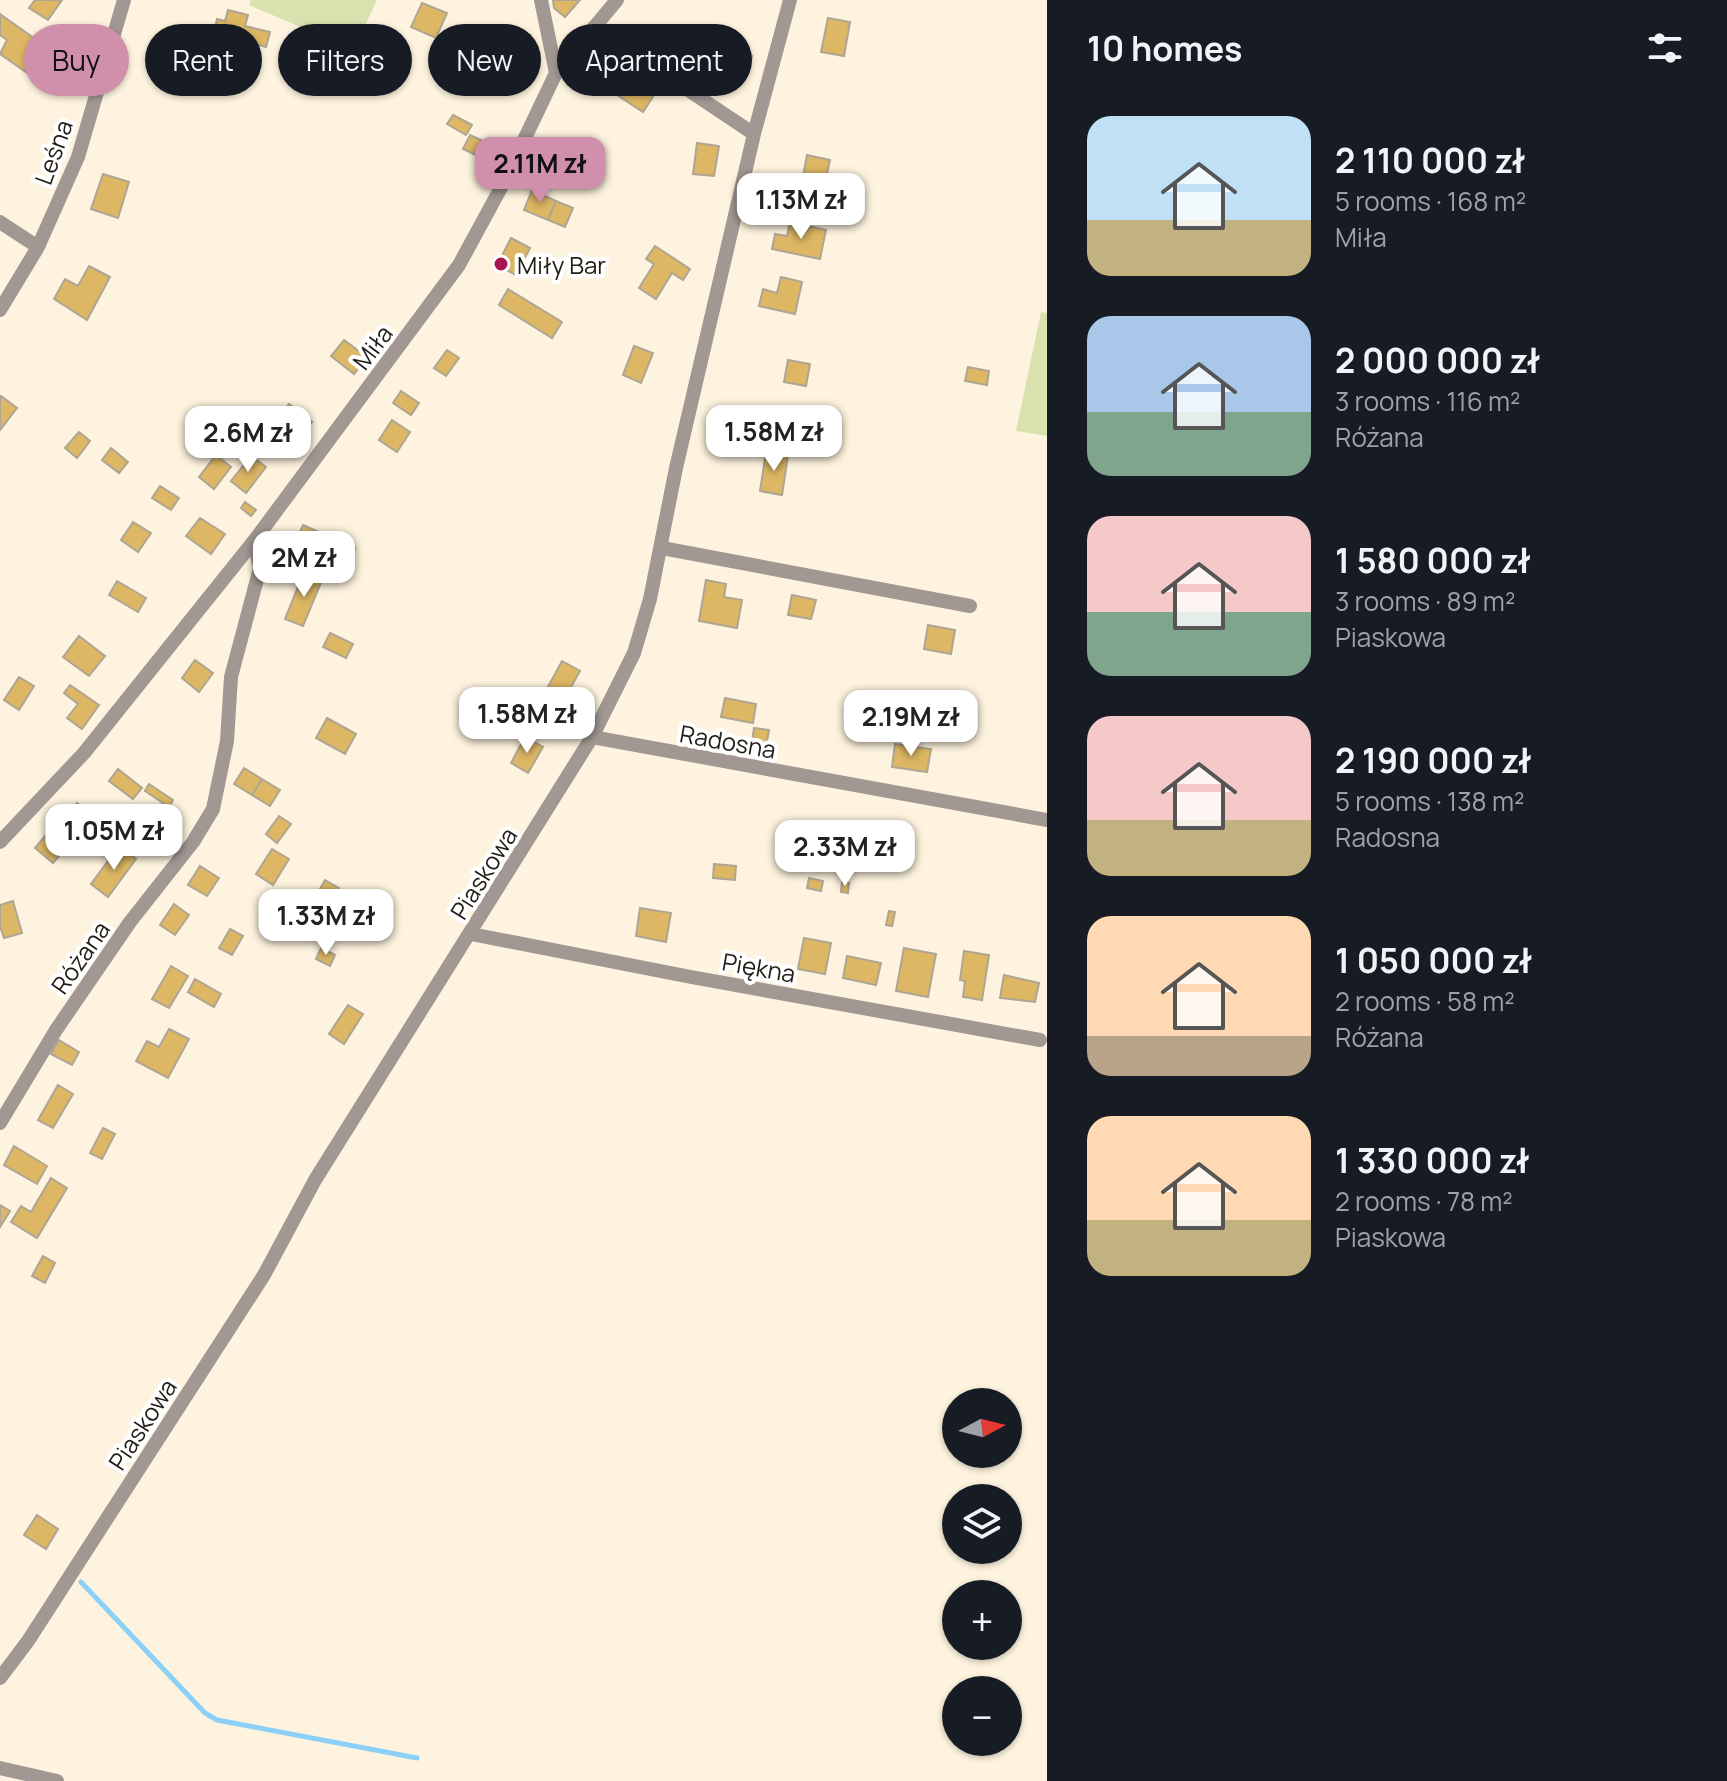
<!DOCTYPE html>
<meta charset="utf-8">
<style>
:root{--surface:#171b24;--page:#20242c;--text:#f1f3f6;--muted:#9ea1a6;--accent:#d090ab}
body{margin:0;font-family:Manrope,sans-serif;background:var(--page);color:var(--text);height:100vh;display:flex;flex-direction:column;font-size:30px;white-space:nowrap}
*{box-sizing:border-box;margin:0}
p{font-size:26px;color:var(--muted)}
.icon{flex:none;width:44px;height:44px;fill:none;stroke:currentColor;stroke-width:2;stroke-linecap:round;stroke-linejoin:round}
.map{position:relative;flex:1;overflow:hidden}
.panel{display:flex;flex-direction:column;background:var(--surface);width:680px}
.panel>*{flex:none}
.hud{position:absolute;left:24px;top:24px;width:760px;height:72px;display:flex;gap:16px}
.needle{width:52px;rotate:83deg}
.fabs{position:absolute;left:942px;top:1388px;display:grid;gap:16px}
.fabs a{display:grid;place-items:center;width:80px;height:80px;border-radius:50%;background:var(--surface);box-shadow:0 2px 6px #0004;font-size:40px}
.price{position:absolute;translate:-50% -68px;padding:0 18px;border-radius:16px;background:#fff;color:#222;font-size:26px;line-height:52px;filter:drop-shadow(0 2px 4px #0008)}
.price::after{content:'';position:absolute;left:50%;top:48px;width:24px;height:18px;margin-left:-12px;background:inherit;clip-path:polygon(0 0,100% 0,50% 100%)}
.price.active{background:var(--accent);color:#111}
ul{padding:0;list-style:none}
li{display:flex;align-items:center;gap:24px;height:200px;padding:0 40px}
li span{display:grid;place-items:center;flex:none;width:224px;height:160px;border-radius:24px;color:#555}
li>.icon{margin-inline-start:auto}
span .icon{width:96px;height:96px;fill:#fffc;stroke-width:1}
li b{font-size:34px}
h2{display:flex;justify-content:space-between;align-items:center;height:96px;padding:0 40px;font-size:34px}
.chip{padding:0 28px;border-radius:36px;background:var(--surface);box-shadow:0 2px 6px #0004;font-size:28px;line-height:72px}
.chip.active{background:var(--accent);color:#111}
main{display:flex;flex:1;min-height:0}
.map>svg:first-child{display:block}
.green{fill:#d9e1ae}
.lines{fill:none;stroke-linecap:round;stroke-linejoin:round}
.stream{stroke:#8cd0f8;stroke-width:5}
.building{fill:#ddb764;stroke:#aea592;stroke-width:2}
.minor{stroke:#a19893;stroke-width:14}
.poi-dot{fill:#a81650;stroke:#fff;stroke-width:3}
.labels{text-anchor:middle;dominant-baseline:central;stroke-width:8;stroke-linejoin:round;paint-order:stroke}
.street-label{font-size:24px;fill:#221e17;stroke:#fff}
.poi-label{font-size:24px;fill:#221e17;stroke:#fff;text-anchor:start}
</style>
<main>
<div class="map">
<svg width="1047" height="1781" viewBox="0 0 1047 1781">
<rect width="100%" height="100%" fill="#fdf3de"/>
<path class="green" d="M251,0h126l-25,54 -42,-23 -61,-26z
M1041,312l6,1v123l-31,-5z"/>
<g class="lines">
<path class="stream" d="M81,1582l124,131 12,7 200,38"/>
</g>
<path class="building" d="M35,0h27l-14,20 -19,-12z
M553,0h27l-15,17 -11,-9z
M422,3l25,10 -11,25 -25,-11z
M228,10l20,5 -3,11 25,6 -4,15 -28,-8 -7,28 -24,-7 10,-41 8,2z
M0,14l45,32 -19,26 -26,-18 7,-14 -7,-5z
M828,18l22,4 -6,34 -23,-4z
M509,31l21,4 -4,22 -22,-5z
M723,48l29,8 -4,16 -13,-3 -3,10 -17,-4z
M620,71l34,24 -11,17 -35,-23z
M453,115l19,10 -6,10 -19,-11z
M470,135l33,15 -6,15 -34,-16z
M697,143l22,3 -5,30 -21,-2z
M807,155l23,5 -7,32 -22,-5z
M103,174l26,8 -11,36 -27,-9z
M532,190l24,11 -8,19 -24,-10z
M556,201l17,7 -8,19 -17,-7z
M790,222l36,8 -6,29 -48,-10 3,-15 12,2z
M511,238l19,10 -14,27 -19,-10z
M655,246l35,23 -7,11 -11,-7 -16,26 -17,-11 15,-24 -8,-5z
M89,266l21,11 -23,43 -33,-21 11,-20 13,7z
M781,277l21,5 -7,32 -36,-8 4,-17 14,4z
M508,289l54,33 -10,16 -53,-33z
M344,340l23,17 -13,17 -23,-18z
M634,346l19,7 -12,30 -18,-8z
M447,350l12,8 -13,18 -12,-8z
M788,360l22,4 -4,22 -22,-4z
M968,367l21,4 -2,14 -22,-4z
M401,391l18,12 -8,12 -18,-12z
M1,396l16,12 -17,22v-32z
M289,404l23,18 -18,22 -22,-18z
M392,420l18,12 -13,20 -18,-12z
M79,432l11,9 -13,17 -12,-10z
M111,448l17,14 -9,11 -17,-13z
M766,452l22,3 -6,40 -22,-4z
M216,455l15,12 -17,22 -15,-12z
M251,456l15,11 -20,26 -15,-12z
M160,486l19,12 -8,12 -19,-12z
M245,502l11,8 -5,6 -10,-8z
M200,518l25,16 -14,20 -25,-18z
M133,522l18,11 -13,19 -17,-12z
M303,525l52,23 -6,15 -52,-24z
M304,572l18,8 -19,46 -18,-7z
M706,580l20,4 -2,13 18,3 -5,28 -38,-7z
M117,581l29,17 -8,14 -29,-17z
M792,595l24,5 -5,19 -23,-4z
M928,625l27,5 -4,24 -27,-5z
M330,633l23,11 -7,14 -23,-11z
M79,636l26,20 -16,20 -26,-19z
M195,660l18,13 -14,19 -17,-14z
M562,661l18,10 -10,18 4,2 -9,15 -21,-12z
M19,677l15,9 -15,24 -15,-10z
M70,685l29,20 -17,24 -15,-11 11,-14 -14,-11z
M725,698l31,6 -3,19 -32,-6z
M327,718l29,16 -11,20 -29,-16z
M754,728l15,2 -4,22 -14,-3z
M525,737l18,10 -15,26 -17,-10z
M895,744l36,5 -4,23 -35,-5z
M244,768l18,11 -10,16 -18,-11z
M118,769l24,19 -9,11 -24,-18z
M262,779l18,11 -10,16 -18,-11z
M149,784l24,16 -4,7 -24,-16z
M77,803l17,14 -14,17 -17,-14z
M279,816l12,8 -14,19 -11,-9z
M51,829l18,15 -16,19 -18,-15z
M119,846l17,13 -28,38 -17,-13z
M272,849l17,10 -16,26 -17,-11z
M714,864l22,2 -1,14 -22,-2z
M200,866l19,12 -12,18 -19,-11z
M809,878l14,3 -2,10 -14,-3z
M325,880l14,8 -13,23 -14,-8z
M842,882l7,1 -1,10 -7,-1z
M13,901l9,32 -18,5 -4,-12v-21z
M174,904l15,11 -14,20 -15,-10z
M640,908l31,5 -5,29 -30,-6z
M889,911l6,1 -3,14 -6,-1z
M230,929l13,7 -11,19 -13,-7z
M804,938l27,5 -6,31 -27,-5z
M321,948l14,7 -5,11 -14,-7z
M904,948l32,6 -8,43 -32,-6z
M964,951l25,4 -7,45 -19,-3 2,-16 -5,-1z
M847,956l34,7 -5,22 -33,-7z
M171,966l17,10 -19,32 -17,-9z
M1004,975l35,8 -4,19 -35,-4z
M195,979l26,15 -7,13 -26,-15z
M348,1005l15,9 -19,30 -15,-10z
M169,1029l20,10 -21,39 -32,-17 11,-20 12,6z
M59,1040l20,12 -7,13 -21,-11z
M58,1085l15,9 -20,34 -15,-8z
M103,1128l12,6 -13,25 -12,-6z
M14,1146l33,20 -10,18 -33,-19z
M51,1178l16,10 -30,50 -26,-16 10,-16 10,6z
M0,1205l10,6 -10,16z
M43,1256l12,7 -10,20 -13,-7z
M37,1515l21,14 -12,20 -22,-14z"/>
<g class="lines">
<path class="minor" d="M541,0l15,73
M594,27l160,107
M0,222l38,25
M0,310l38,-63 40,-90 46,-157
M662,548l308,58
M592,737l455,83
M0,842l84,-89 170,-212 205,-276 44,-81 53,-111 61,-73
M471,934l220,43 349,63
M0,1123l56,-93 74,-108 63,-80 20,-33 14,-68 4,-64 29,-109 -6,-27
M0,1678l28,-37 236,-366 51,-95 277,-443 42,-84 16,-54 26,-131 78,-334 36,-134
M0,1768l57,13"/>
</g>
<circle class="poi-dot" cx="501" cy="264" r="8"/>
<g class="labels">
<g class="street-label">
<text transform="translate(53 152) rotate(-70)">Leśna</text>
<text transform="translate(372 347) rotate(-53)">Miła</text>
<text transform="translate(728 741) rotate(10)">Radosna</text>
<text transform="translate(483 873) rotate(-58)">Piaskowa</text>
<text transform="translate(80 957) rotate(-55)">Różana</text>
<text transform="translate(759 967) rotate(10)">Piękna</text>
<text transform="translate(142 1424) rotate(-57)">Piaskowa</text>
</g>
<g class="poi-label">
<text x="517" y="264">Miły Bar</text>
</g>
</g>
</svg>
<div class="fabs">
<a><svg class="needle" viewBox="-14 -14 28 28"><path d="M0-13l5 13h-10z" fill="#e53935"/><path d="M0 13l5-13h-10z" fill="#9ea1a6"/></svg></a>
<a><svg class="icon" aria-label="layers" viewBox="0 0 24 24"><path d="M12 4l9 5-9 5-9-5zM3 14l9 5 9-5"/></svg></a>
<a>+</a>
<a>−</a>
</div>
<b class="price active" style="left:540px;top:205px">2.11M zł</b>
<b class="price" style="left:801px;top:241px">1.13M zł</b>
<b class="price" style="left:774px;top:473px">1.58M zł</b>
<b class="price" style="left:248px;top:474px">2.6M zł</b>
<b class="price" style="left:304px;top:599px">2M zł</b>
<b class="price" style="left:527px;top:755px">1.58M zł</b>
<b class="price" style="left:911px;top:758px">2.19M zł</b>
<b class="price" style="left:114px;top:872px">1.05M zł</b>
<b class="price" style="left:845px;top:888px">2.33M zł</b>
<b class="price" style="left:326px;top:957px">1.33M zł</b>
<div class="hud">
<a class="chip active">Buy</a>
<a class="chip">Rent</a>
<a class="chip">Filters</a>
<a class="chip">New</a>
<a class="chip">Apartment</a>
</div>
</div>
<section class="panel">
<h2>10 homes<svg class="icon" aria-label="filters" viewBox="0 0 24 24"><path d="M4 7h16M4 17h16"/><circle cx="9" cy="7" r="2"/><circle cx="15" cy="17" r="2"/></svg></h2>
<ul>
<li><span style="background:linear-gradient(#bfe0f5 65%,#c2b280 0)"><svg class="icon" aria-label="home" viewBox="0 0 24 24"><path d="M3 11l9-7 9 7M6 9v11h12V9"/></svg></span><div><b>2 110 000 zł</b><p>5 rooms · 168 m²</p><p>Miła</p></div></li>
<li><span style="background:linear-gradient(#a9c7e8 60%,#7fa58c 0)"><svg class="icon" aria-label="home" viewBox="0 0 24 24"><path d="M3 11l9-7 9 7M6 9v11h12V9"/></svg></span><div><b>2 000 000 zł</b><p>3 rooms · 116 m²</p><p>Różana</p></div></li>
<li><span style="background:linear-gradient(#f6c9c9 60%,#7fa58c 0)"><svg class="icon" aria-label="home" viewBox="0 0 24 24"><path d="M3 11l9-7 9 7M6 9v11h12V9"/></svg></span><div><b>1 580 000 zł</b><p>3 rooms · 89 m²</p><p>Piaskowa</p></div></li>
<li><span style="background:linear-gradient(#f6c9c9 65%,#c2b280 0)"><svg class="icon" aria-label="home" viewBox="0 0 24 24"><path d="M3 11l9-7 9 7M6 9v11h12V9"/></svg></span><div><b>2 190 000 zł</b><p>5 rooms · 138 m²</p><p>Radosna</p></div></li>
<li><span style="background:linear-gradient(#ffd9b3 75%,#b9a48a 0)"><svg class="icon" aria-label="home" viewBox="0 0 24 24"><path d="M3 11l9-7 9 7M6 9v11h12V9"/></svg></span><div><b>1 050 000 zł</b><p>2 rooms · 58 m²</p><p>Różana</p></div></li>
<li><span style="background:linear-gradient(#ffd9b3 65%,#c2b280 0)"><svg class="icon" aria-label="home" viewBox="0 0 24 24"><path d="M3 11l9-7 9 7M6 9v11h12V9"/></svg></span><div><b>1 330 000 zł</b><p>2 rooms · 78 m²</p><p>Piaskowa</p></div></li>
</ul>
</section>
</main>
